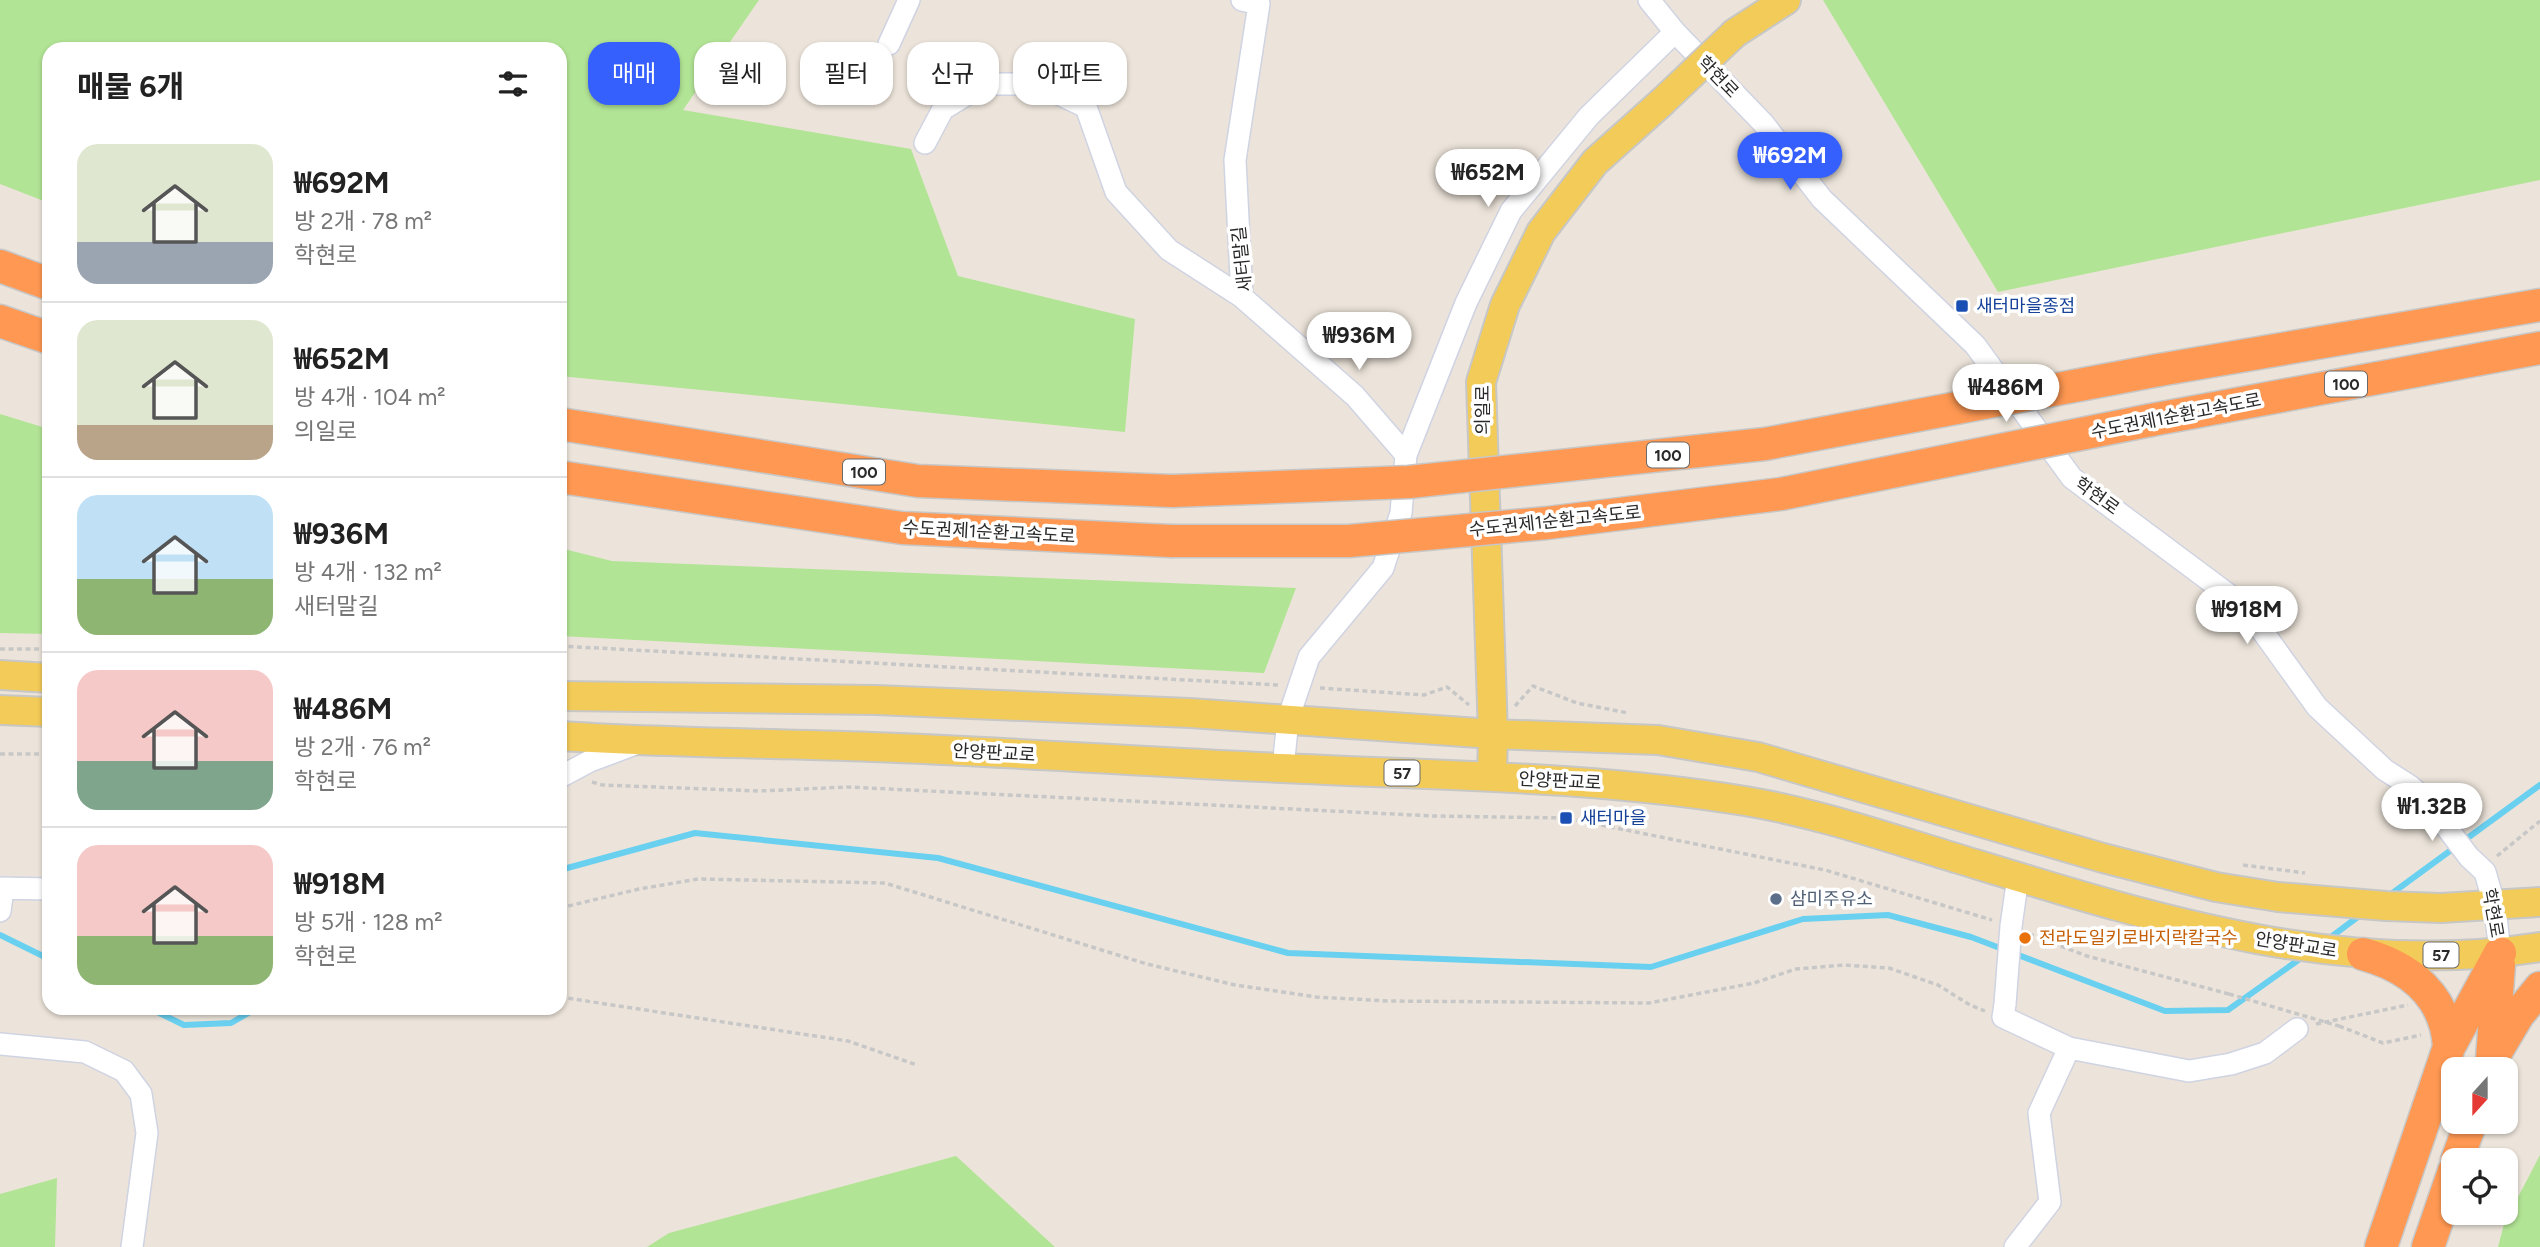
<!DOCTYPE html>
<html lang="ko">
<meta charset="utf-8">
<style>
:root{--surface:#fff;--page:#f6f6f6;--text:#222;--muted:#767676;--line:#e0e0e0;--accent:#3660fd}
body{margin:0;font-family:Figtree,"Noto Sans KR",sans-serif;background:var(--page);color:var(--text);height:100vh;display:flex;flex-direction:column;font-size:26px;white-space:nowrap}
*{box-sizing:border-box;margin:0}
p{font-size:23px;color:var(--muted)}
.icon{flex:none;width:38px;height:38px;fill:none;stroke:currentColor;stroke-width:2;stroke-linecap:round;stroke-linejoin:round}
.map{position:relative;flex:1;overflow:hidden}
.panel{position:absolute;left:42px;top:42px;width:525px;height:973px;display:flex;flex-direction:column;background:var(--surface);border-radius:21px;box-shadow:0 2px 5px #0004}
.panel>*{flex:none}
.hud{position:absolute;left:588px;top:42px;width:665px;height:63px;display:flex;gap:14px}
.needle{width:46px;rotate:201deg}
.controls{position:absolute;left:2441px;top:1057px;display:grid;gap:14px}
.controls a{display:grid;place-items:center;width:77px;height:77px;border-radius:14px;background:var(--surface);box-shadow:0 2px 5px #0004;font-size:35px}
.price{position:absolute;translate:-50% -60px;padding:0 16px;border-radius:24px;background:#fff;color:#222;font-size:23px;line-height:46px;filter:drop-shadow(0 2px 4px #0008)}
.price::after{content:'';position:absolute;left:50%;top:42px;width:21px;height:16px;margin-left:-10px;background:inherit;clip-path:polygon(0 0,100% 0,50% 100%)}
.price.on{background:var(--accent);color:#fff}
ul{padding:0;list-style:none}
li{display:flex;align-items:center;gap:21px;height:175px;padding:0 35px}
li+li{border-top:2px solid var(--line)}
li span{display:grid;place-items:center;flex:none;width:196px;height:140px;border-radius:21px;color:#555}
li>.icon{margin-inline-start:auto}
span .icon{width:84px;height:84px;fill:#fffc;stroke-width:1}
li b{font-size:30px}
h2{display:flex;justify-content:space-between;align-items:center;height:84px;padding:0 35px;font-size:30px}
.chip{padding:0 24px;border-radius:21px;background:var(--surface);box-shadow:0 2px 5px #0004;font-size:24px;line-height:63px}
.chip.on{background:var(--accent);color:#fff}
.map>svg:first-child{display:block}
.green{fill:#b2e495}
.lines{fill:none;stroke-linecap:round;stroke-linejoin:round}
.stream{stroke:#6ad0f0;stroke-width:6}
.minor-casing{stroke:#cfd3e2;stroke-width:24}
.major-casing{stroke:#c7c7c7;stroke-width:32}
.highway-casing{stroke:#c7c7c7;stroke-width:35}
.path{stroke:#c7c7c7;stroke-width:3.5;stroke-dasharray:5 3.5;stroke-linecap:butt}
.minor{stroke:#fff;stroke-width:21}
.major{stroke:#f3cb58;stroke-width:28}
.highway{stroke:#ff9852;stroke-width:32}
.minor-bridge-casing{stroke:#cfd3e2;stroke-width:24;stroke-linecap:butt}
.major-bridge-casing{stroke:#c7c7c7;stroke-width:32;stroke-linecap:butt}
.highway-bridge-casing{stroke:#c7c7c7;stroke-width:35;stroke-linecap:butt}
.path-bridge{stroke:#c7c7c7;stroke-width:3.5;stroke-dasharray:5 3.5;stroke-linecap:butt}
.minor-bridge{stroke:#fff;stroke-width:21}
.major-bridge{stroke:#f3cb58;stroke-width:28}
.highway-bridge{stroke:#ff9852;stroke-width:32}
.transit-dot{fill:#1a4fb4;stroke:#fff;stroke-width:2.5}
.service-dot{fill:#5c6f8a;stroke:#fff;stroke-width:2.5}
.food-dot{fill:#e8710a;stroke:#fff;stroke-width:2.5}
.labels{text-anchor:middle;dominant-baseline:central;stroke-width:7;stroke-linejoin:round;paint-order:stroke}
.shield{fill:#fff;stroke:#696969;stroke-width:2}
.shield-label{font-size:16px;font-weight:bold;fill:#292929}
.street-label{font-size:18px;fill:#292929;stroke:#fff}
.transit-label{font-size:18px;fill:#164399;stroke:#fff;text-anchor:start}
.service-label{font-size:18px;fill:#4e5e75;stroke:#fff;text-anchor:start}
.food-label{font-size:18px;fill:#c56008;stroke:#fff;text-anchor:start}
</style>
<div class="map">
<svg width="2540" height="1247" viewBox="0 0 2540 1247">
<rect width="100%" height="100%" fill="#ece4da"/>
<path class="green" d="M0,0h759l-76,110 228,39 47,127 177,43 -10,113 -565,-56v-327h-511v154l-49,-19z
M1823,0h717v180l-542,112z
M0,414l49,15v205l-49,-1z
M560,548l52,13 684,27 -32,85 -704,-37z
M2540,1155v92h-42l6,-23z
M956,1156l99,91h-408l22,-14z
M57,1178l-2,69h-55v-53z"/>
<g class="lines">
<path class="stream" d="M560,870l135,-37 243,25 350,95 363,14 152,-48 85,-4 83,22 194,74 63,-1 76,-54
M2387,897l153,-112
M0,935l49,24
M2327,940l36,-27
M149,1008l35,17 47,-2 26,-15"/>
<g class="minor-casing">
<path id="minor" d="M1242,0l17,4 -24,156 7,137 113,99 51,59 -5,58 -18,55 -74,89 -21,62 -5,49
M1649,0l26,32 88,91 59,76 153,146 97,133 157,117 29,30 59,82 68,63 25,16 18,17 41,54 16,15 10,35 5,46
M889,44l20,-44
M925,143l18,-34 41,-25h54l48,23 30,85 53,58 73,47
M1406,455l60,-152 45,-92 78,-95 86,-84
M560,777l30,-16 48,-18
M0,888l49,1
M0,911l3,-22
M2011,926l7,-49
M2005,1004l-2,13 66,31 120,23 42,-7 34,-11 32,-24
M0,1044l85,8 39,19 17,23 6,39 -15,114
M2015,1247l35,-45 -11,-89 30,-65"/>
</g>
<g class="major-casing">
<path id="major" d="M1735,33l51,-33
M0,675l49,3
M560,696l316,4 314,13 303,21 165,6 100,17 345,101 113,29 62,10 108,9 55,2 99,-6
M0,710l49,2
M560,736c104,7 208,7 312,11 144,5 288,16 432,22 148,7 295,8 441,32 73,12 144,37 214,58 190,58 380,120 581,88
M1492,777l1,-43 -12,-352 24,-77 36,-73 54,-70 66,-59"/>
</g>
<g class="highway-casing">
<path id="highway" d="M0,266l49,18
M0,321l49,17
M2159,370l381,-65
M2151,420l389,-72
M560,424l358,57 254,10
M560,477l342,51 269,13
M2363,954c47,13 83,42 86,93
M2496,1052l22,-37 22,-27
M2489,1069l3,-10 7,-94
M2457,1160l14,-38
M2381,1247l68,-200 51,-94
M2428,1247l26,-76"/>
</g>
<path class="path" d="M560,646l718,39
M0,649h49
M1320,688l104,7 23,-8 22,18
M1515,706l18,-20 44,17 51,10
M0,754h49
M592,782l10,3 157,6 89,-4 585,29 133,2 259,52 167,50
M2497,856l43,-35
M2243,865l62,8
M560,908l79,-19 59,-10 187,4 262,81 88,21 81,12 72,4 261,2 105,-20 42,-14 48,-4 45,3 49,17 32,20 15,6
M2029,934l58,22 142,38
M560,997l288,44 69,24
M2316,1024l92,-19
M2339,1026l44,17 38,-8"/>
<use href="#minor" class="minor"/>
<use href="#major" class="major"/>
<use href="#highway" class="highway"/>
<g class="minor-bridge-casing">
<path id="minor-bridge" d="M2005,1004l6,-78"/>
</g>
<g class="major-bridge-casing">
<path id="major-bridge" d="M1661,103l74,-70"/>
</g>
<g class="highway-bridge-casing">
<path id="highway-bridge" d="M1172,491l237,-9 356,-38 394,-74
M1171,541h178l198,-18 234,-29 370,-74"/>
</g>
<path class="path-bridge" d="M2229,994l110,32"/>
<use href="#minor-bridge" class="minor-bridge"/>
<use href="#major-bridge" class="major-bridge"/>
<use href="#highway-bridge" class="highway-bridge"/>
</g>
<g class="transit-dot">
<rect x="1955" y="299" width="14" height="14" rx="3.5"/>
<rect x="1559" y="811" width="14" height="14" rx="3.5"/>
</g>
<circle class="service-dot" cx="1776" cy="899" r="7"/>
<circle class="food-dot" cx="2025" cy="938" r="7"/>
<g class="labels">
<g class="shield">
<rect x="2325" y="371.5" width="42" height="25" rx="5"/>
<rect x="1647" y="442.5" width="42" height="25" rx="5"/>
<rect x="843" y="459.5" width="42" height="25" rx="5"/>
<rect x="1384.5" y="760.5" width="35" height="25" rx="5"/>
<rect x="2423.5" y="942.5" width="35" height="25" rx="5"/>
</g>
<g class="shield-label">
<text x="2346" y="384">100</text>
<text x="1668" y="455">100</text>
<text x="864" y="472">100</text>
<text x="1402" y="773">57</text>
<text x="2441" y="955">57</text>
</g>
<g class="street-label">
<text transform="translate(1718 77) rotate(46)">학현로</text>
<text transform="translate(1242 259) rotate(-96)">새터말길</text>
<text transform="translate(1483 410) rotate(-90)">의일로</text>
<text transform="translate(2176 416) rotate(-11)">수도권제1순환고속도로</text>
<text transform="translate(2097 496) rotate(36)">학현로</text>
<text transform="translate(1555 521) rotate(-6)">수도권제1순환고속도로</text>
<text transform="translate(989 532) rotate(3)">수도권제1순환고속도로</text>
<text transform="translate(994 753) rotate(3)">안양판교로</text>
<text transform="translate(1560 781) rotate(3)">안양판교로</text>
<text transform="translate(2493 913) rotate(80)">학현로</text>
<text transform="translate(2296 945) rotate(9)">안양판교로</text>
</g>
<g class="transit-label">
<text x="1976" y="306">새터마을종점</text>
<text x="1580" y="818">새터마을</text>
</g>
<g class="service-label">
<text x="1790" y="899">삼미주유소</text>
</g>
<g class="food-label">
<text x="2039" y="938">전라도일키로바지락칼국수</text>
</g>
</g>
</svg>
<div class="controls">
<a><svg class="needle" viewBox="-14 -14 28 28"><path d="M0-13l5 13h-10z" fill="#e53935"/><path d="M0 13l5-13h-10z" fill="#767676"/></svg></a>
<a><svg class="icon" aria-label="locate" viewBox="0 0 24 24"><circle cx="12" cy="12" r="6"/><path d="M12 2v4M12 18v4M2 12h4M18 12h4"/></svg></a>
</div>
<b class="price on" style="left:1790px;top:192px">₩692M</b>
<b class="price" style="left:1488px;top:209px">₩652M</b>
<b class="price" style="left:1359px;top:372px">₩936M</b>
<b class="price" style="left:2006px;top:424px">₩486M</b>
<b class="price" style="left:2247px;top:646px">₩918M</b>
<b class="price" style="left:2432px;top:843px">₩1.32B</b>
<div class="hud">
<a class="chip on">매매</a>
<a class="chip">월세</a>
<a class="chip">필터</a>
<a class="chip">신규</a>
<a class="chip">아파트</a>
</div>
<section class="panel">
<h2>매물 6개<svg class="icon" aria-label="filters" viewBox="0 0 24 24"><path d="M4 7h16M4 17h16"/><circle cx="9" cy="7" r="2"/><circle cx="15" cy="17" r="2"/></svg></h2>
<ul>
<li><span style="background:linear-gradient(#dfe7d0 70%,#9aa5b1 0)"><svg class="icon" aria-label="home" viewBox="0 0 24 24"><path d="M3 11l9-7 9 7M6 9v11h12V9"/></svg></span><div><b>₩692M</b><p>방 2개 · 78 m²</p><p>학현로</p></div></li>
<li><span style="background:linear-gradient(#dfe7d0 75%,#b9a48a 0)"><svg class="icon" aria-label="home" viewBox="0 0 24 24"><path d="M3 11l9-7 9 7M6 9v11h12V9"/></svg></span><div><b>₩652M</b><p>방 4개 · 104 m²</p><p>의일로</p></div></li>
<li><span style="background:linear-gradient(#bfe0f5 60%,#8fb573 0)"><svg class="icon" aria-label="home" viewBox="0 0 24 24"><path d="M3 11l9-7 9 7M6 9v11h12V9"/></svg></span><div><b>₩936M</b><p>방 4개 · 132 m²</p><p>새터말길</p></div></li>
<li><span style="background:linear-gradient(#f6c9c9 65%,#7fa58c 0)"><svg class="icon" aria-label="home" viewBox="0 0 24 24"><path d="M3 11l9-7 9 7M6 9v11h12V9"/></svg></span><div><b>₩486M</b><p>방 2개 · 76 m²</p><p>학현로</p></div></li>
<li><span style="background:linear-gradient(#f6c9c9 65%,#8fb573 0)"><svg class="icon" aria-label="home" viewBox="0 0 24 24"><path d="M3 11l9-7 9 7M6 9v11h12V9"/></svg></span><div><b>₩918M</b><p>방 5개 · 128 m²</p><p>학현로</p></div></li>
</ul>
</section>
</div>
